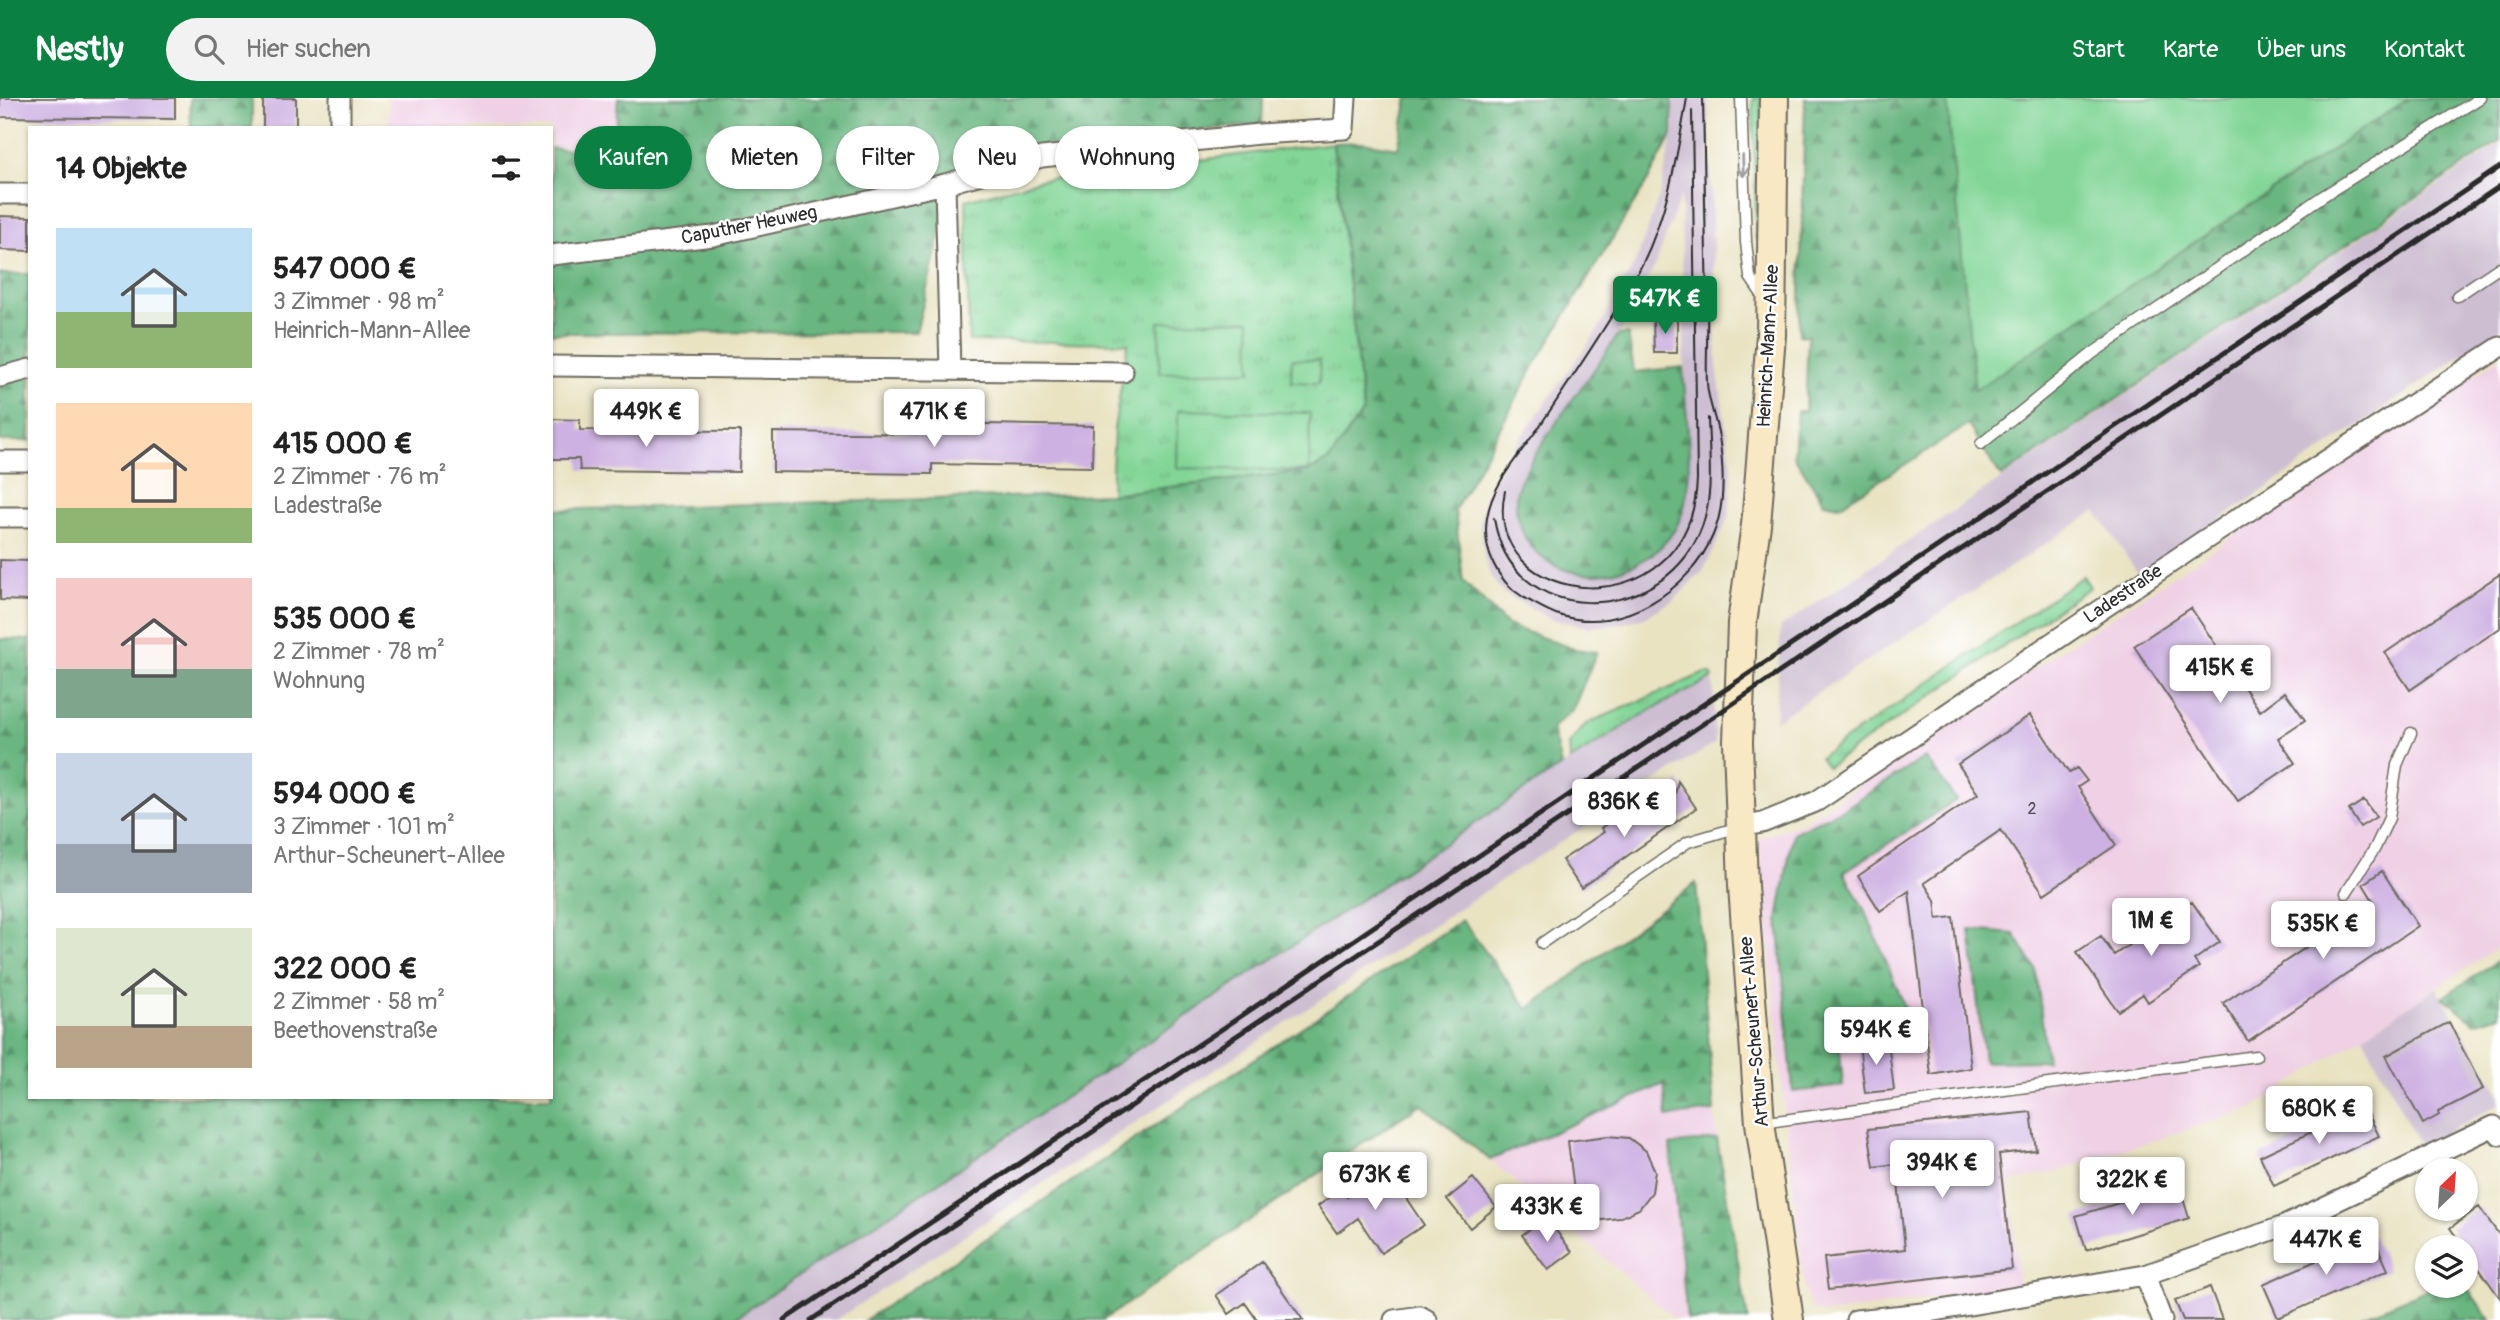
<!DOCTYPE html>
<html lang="de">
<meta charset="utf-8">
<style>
:root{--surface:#fff;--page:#f2f2f2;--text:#222;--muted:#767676;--accent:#0b8043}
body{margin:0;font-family:Pangolin,sans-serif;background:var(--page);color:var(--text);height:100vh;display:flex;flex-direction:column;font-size:26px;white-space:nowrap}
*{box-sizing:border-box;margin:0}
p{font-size:23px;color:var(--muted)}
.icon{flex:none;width:38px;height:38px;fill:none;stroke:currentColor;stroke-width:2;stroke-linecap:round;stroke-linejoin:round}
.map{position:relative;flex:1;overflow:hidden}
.sheet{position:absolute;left:28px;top:28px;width:525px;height:973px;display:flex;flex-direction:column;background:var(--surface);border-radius:0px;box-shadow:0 2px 5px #0004}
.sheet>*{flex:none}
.top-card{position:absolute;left:574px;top:28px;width:665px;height:63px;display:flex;gap:14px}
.needle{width:46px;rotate:25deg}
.tools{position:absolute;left:2415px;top:1060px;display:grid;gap:14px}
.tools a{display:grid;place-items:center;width:63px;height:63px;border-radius:50%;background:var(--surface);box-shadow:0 2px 5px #0004;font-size:35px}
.price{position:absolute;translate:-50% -60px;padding:0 16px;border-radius:7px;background:#fff;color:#222;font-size:23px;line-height:46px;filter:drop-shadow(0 2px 4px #0008)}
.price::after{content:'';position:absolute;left:50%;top:42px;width:21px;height:16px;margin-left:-10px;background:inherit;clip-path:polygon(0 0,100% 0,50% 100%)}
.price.selected{background:var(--accent);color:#fff}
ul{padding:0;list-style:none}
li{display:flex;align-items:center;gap:21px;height:175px;padding:0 28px}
li span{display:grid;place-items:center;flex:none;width:196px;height:140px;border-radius:0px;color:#555}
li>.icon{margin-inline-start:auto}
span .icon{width:84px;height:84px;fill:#fffc;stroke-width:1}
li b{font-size:30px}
h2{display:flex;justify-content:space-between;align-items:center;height:84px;padding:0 28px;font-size:30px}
.pill{padding:0 24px;border-radius:32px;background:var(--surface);box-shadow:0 2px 5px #0004;font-size:24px;line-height:63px}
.pill.selected{background:var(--accent);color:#fff}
header{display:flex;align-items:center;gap:42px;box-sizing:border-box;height:98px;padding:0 35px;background:var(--accent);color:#fff}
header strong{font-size:33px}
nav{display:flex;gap:38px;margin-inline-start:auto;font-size:24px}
.search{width:490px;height:63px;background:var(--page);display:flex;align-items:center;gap:18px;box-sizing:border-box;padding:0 24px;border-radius:38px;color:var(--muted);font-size:26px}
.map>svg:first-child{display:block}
.built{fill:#efd0e5}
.industrial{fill:#cdbed2;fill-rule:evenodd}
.grass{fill:url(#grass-tufts);stroke:#568061;stroke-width:2}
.forest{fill:url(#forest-firs);stroke:#4a7056;stroke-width:2}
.pitch{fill:#82d597;stroke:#568061;stroke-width:2}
.building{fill:#cdb1e2}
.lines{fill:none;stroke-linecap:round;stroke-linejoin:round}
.service-casing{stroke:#6e6b60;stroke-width:13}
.minor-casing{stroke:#6e6b60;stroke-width:23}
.secondary-casing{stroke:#6e6b60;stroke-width:32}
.service{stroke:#fff;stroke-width:10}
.minor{stroke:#fff;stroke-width:19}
.secondary{stroke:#f8e8c3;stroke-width:28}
.tram{stroke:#2b2b2b;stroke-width:2}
.rail{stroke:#2b2b2b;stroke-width:5}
.oneway{stroke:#a0a0a0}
.labels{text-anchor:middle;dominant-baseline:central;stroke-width:5;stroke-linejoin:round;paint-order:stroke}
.number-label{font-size:16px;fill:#544c59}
.street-label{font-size:19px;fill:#2b2b2b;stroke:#fff}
</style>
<header>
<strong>Nestly</strong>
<div class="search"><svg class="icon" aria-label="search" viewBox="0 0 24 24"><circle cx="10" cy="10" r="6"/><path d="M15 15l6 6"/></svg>Hier suchen</div>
<nav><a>Start</a><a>Karte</a><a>Über uns</a><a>Kontakt</a></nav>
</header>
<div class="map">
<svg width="2500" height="1222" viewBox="0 0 2500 1222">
<defs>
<pattern id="grass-tufts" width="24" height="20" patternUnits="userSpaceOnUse" patternTransform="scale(1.75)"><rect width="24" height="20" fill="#82d597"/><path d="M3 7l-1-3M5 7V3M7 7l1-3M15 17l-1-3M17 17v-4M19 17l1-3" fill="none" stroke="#70b782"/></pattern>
<pattern id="forest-firs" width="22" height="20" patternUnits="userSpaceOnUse" patternTransform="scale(1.75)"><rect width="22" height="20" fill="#69b680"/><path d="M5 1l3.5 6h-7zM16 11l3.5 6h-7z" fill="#579469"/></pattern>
</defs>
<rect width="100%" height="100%" fill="#fff"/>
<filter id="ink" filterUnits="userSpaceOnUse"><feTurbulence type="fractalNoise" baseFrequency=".0143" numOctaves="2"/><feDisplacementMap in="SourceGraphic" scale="14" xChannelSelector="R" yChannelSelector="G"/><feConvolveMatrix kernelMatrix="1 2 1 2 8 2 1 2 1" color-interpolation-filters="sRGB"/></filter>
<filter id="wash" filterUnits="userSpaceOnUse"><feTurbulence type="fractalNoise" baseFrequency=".00686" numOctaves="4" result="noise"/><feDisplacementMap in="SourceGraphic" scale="28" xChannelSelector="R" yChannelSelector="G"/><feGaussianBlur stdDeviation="1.57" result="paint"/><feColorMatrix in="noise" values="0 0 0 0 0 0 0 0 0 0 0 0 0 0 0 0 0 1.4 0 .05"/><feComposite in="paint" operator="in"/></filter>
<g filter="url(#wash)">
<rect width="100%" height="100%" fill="#e9e3c2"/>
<path class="built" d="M389,0h284l-3,59 -119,-11v-18h-163z
M2500,260v588l-247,162 -200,65 -43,9 9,103 -191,29 -16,-5 -7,-18 -22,-195 -24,-258 44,-15z
M1664,986l3,33 47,-6 3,28 -47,7 17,174h-11l-186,-160z"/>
<path class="industrial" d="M1672,0h36l9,269 15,101 -3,49 -26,54 -29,29 -29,17 -29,8 -27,2 -38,-8 -48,-26 -12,-16 -7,-20 -4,-34 5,-25 19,-37 92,-128 41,-74 24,-68 11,-56zM1681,96l6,302 -144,63 -21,-29 -6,-37 19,-38 83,-120 37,-69z
M2500,46v185l-361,246 -43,-64 -321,210 6,-94z
M1713,580l2,65 -207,133 -672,444h-104l846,-565 76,-47z
M2437,890l63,107v9l-80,43 -57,-111z"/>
<path class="grass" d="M1753,0h8l2,141h-7z
M1333,45l30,268 -33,48 -21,12 -198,23 3,-65 14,-86 -159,-2 -3,-141 74,-20z
M2083,478l7,11 -263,180 -7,-10z
M1705,575h6l2,5 -59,30 -84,52 -1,-16 17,-20z"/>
<path class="forest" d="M190,0h62v30h-61z
M618,0h645l-1,26 -187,19 -119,29 -40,160 -365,1v-185l63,5z
M1408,0h264v37l-22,42 -117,191 -78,142 8,71 44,44 67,24 23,3 -24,57 -21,19 9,38 -829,554h-732v-681l30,1v457h521v-587l560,-16 198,-23 21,-12 33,-48 -30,-268 30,-1 35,6z
M1805,0h142l29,291 433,-291h91v43l-499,336 -33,-52 -129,81 -15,-3 -30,-47 3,-45h8l3,-75 -9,-1z
M0,176h30v167h-30z
M1628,236l6,38 49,-5c2,45 16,123 -8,162 -43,69 -162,59 -159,-34 1,-25 84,-131 102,-160z
M1925,659l31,43 -112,72 24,45 41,100 -70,22 4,47 -50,6 -15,-173 15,-86 52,-25z
M1696,785l18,228 -47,6 -3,-33 -174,76 -69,-56 -318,216h-238l597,-400 66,89z
M1970,832l44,4 22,36 11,91 -63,1z
M2500,861v56l-25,8 -32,-26z
M1717,1041l31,181h-61l-17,-175z
M2435,1188h31l24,34h-134z"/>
<path class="pitch" d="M1947,0h462l-434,292z
M1250,222l1,51 -91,2 -1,-51z
M1292,261l28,1 -1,23 -28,-1z
M1178,312l132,3 -1,58 -132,-3z"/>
<g id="blocks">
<path class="building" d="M0,0h175v21l-175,-2z
M263,0h33v30h-33z
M0,118l30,1v34l-30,-1z
M1653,221h24v34h-23z
M551,321l29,1v10l160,1 -1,41 -159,-2 -1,-11h-28z
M933,325l160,3 -1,41 -160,-3v10l-159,-2v-40l159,2z
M0,462l30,1v40l-30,-1z
M2500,476v54l-90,62 -25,-37z
M2191,510l69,103 25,-19 20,28 -27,18 17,25 -57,38 -104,-155z
M2030,617l39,58 8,-5 10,13 -9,6 38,58 -72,49 -43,-64 -77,53 11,17 2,19 16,-2 18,151 -40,7 -22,-184 -29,20 -22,-35 120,-82 -20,-30z
M1678,683l18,27 -115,80 -19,-28 42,-28 -3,-4 21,-15 4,6 30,-16 13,19z
M2364,702l12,17 -16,10 -11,-17z
M2382,773l36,55 -170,115 -25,-38 151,-101 -11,-18z
M2192,804l28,40 -26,18 5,7 -51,35 -5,-8 -25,17 -41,-59 24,-16 13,19z
M2449,924l34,67 -45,23 1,3 -16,9 -37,-68z
M1888,944l6,48 -29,3 -6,-48z
M2365,1009l14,29 -105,50 -14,-30z
M2031,1014l5,38 -37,4 13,115 -184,21 -4,-32 81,-9 -9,-85 -22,3 -6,-38z
M1608,1038l21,2 17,13 9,20 -3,21 -13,17 -20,9 -41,5 -10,-82z
M1387,1072l37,55 -43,28 -23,-35 -21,15 -19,-27 24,-17 5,8z
M1473,1080l23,29 -26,21 -23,-29z
M2179,1087l10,33 -103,32 -10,-34z
M2479,1109l21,29v62l-50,-70z
M1546,1119l26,35 -24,18 -26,-35z
M2373,1138l15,34 -110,48 -15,-34z
M1262,1164l41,58h-46l-12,-17 -16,11 -13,-19z
M2210,1189l12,33h-39l-8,-19z"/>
</g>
</g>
<g filter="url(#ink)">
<use href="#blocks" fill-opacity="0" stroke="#6e6b60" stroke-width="2"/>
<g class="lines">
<g class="service-casing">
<path id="service" d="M1741,0l5,144 4,35 15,22
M2457,198l43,-29
M1981,346l112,-91 230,-157 157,-98
M2346,795l29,-45 14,-30 8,-53 14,-32
M1542,845l146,-101 51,-15
M1761,1025l495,-67"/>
</g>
<g class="minor-casing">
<path id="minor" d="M340,0v30
M945,86l5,186
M0,96h30
M551,157l162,-19 232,-52 97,-27 217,-23 85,-5 2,-31
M551,268l572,6
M0,279l30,-8
M0,363h30
M0,419h30
M1740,729l22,-4 55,-22 386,-260 297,-194
M2145,1177l17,45
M1394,1222l26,-4 7,4
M1856,1222l67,-7 222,-38 139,-49 210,-100 6,9"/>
</g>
<g class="secondary-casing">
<path id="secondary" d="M1774,0l-3,237 -15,190 -14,98 -4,119 5,144 17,237 29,197"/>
</g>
<use href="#service" class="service"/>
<use href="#minor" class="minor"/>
<use href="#secondary" class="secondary"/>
<path class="tram" d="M1687,0c-10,59 -21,125 -51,178 -30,52 -64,102 -97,151 -19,27 -47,57 -52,91 -5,32 10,63 36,79 13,7 25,15 39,19 60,18 128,-26 151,-81 13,-30 11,-66 6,-98 -3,-18 -11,-36 -12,-54 -1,-25 1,-50 0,-74 -1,-71 -3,-141 -4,-211
M1505,393c-26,120 187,141 192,-12l-5,-368
M1494,420c16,111 164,108 205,16 16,-35 10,-79 9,-116"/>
<path class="rail" d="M784,1222l438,-291 1278,-862
M811,1222l819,-547 870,-587"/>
</g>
<defs><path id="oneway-shaft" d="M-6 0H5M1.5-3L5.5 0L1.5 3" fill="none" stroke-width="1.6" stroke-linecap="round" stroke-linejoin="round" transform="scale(1.75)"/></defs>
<use class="oneway" href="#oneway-shaft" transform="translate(1743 68) rotate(88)"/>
</g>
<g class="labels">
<g class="number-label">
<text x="2032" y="711">2</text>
</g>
<g class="street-label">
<text transform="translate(749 127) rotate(-11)">Caputher Heuweg</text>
<text transform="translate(1768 248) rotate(-87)">Heinrich-Mann-Allee</text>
<text transform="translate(2123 496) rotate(-34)">Ladestraße</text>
<text transform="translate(1754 934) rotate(-95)">Arthur-Scheunert-Allee</text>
</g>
</g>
</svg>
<div class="tools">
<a><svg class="needle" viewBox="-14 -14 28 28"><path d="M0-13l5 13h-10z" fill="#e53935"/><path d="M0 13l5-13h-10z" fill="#767676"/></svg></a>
<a><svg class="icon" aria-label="layers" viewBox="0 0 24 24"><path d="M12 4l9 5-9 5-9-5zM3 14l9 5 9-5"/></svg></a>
</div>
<b class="price selected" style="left:1665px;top:238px">547K €</b>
<b class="price" style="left:646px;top:351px">449K €</b>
<b class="price" style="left:934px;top:351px">471K €</b>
<b class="price" style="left:2220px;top:607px">415K €</b>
<b class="price" style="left:1624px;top:741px">836K €</b>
<b class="price" style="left:2151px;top:860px">1M €</b>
<b class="price" style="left:2323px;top:863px">535K €</b>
<b class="price" style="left:1876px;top:969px">594K €</b>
<b class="price" style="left:2319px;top:1048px">680K €</b>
<b class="price" style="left:1942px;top:1102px">394K €</b>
<b class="price" style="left:1375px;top:1114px">673K €</b>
<b class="price" style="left:2132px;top:1119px">322K €</b>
<b class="price" style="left:1547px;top:1146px">433K €</b>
<b class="price" style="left:2326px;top:1179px">447K €</b>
<div class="top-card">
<a class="pill selected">Kaufen</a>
<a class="pill">Mieten</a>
<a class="pill">Filter</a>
<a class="pill">Neu</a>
<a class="pill">Wohnung</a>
</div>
<section class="sheet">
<h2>14 Objekte<svg class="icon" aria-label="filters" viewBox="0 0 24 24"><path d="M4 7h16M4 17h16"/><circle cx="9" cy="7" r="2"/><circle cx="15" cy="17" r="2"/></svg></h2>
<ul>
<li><span style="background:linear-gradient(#bfe0f5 60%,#8fb573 0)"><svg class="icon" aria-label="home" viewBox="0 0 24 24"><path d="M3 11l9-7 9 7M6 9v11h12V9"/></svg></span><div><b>547 000 €</b><p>3 Zimmer · 98 m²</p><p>Heinrich-Mann-Allee</p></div></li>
<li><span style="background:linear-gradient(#ffd9b3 75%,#8fb573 0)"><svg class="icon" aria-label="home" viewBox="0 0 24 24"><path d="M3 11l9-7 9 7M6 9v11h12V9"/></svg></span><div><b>415 000 €</b><p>2 Zimmer · 76 m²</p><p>Ladestraße</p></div></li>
<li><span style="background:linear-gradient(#f6c9c9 65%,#7fa58c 0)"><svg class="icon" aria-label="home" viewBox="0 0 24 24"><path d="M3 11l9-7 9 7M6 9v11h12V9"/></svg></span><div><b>535 000 €</b><p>2 Zimmer · 78 m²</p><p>Wohnung</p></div></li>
<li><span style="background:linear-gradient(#c9d6e8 65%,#9aa5b1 0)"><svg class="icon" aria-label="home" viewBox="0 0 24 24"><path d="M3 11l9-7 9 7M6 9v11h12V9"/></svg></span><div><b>594 000 €</b><p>3 Zimmer · 101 m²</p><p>Arthur-Scheunert-Allee</p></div></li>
<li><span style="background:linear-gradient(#dfe7d0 70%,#b9a48a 0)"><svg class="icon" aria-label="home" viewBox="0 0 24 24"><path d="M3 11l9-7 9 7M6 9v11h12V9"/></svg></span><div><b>322 000 €</b><p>2 Zimmer · 58 m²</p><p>Beethovenstraße</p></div></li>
</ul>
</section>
</div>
